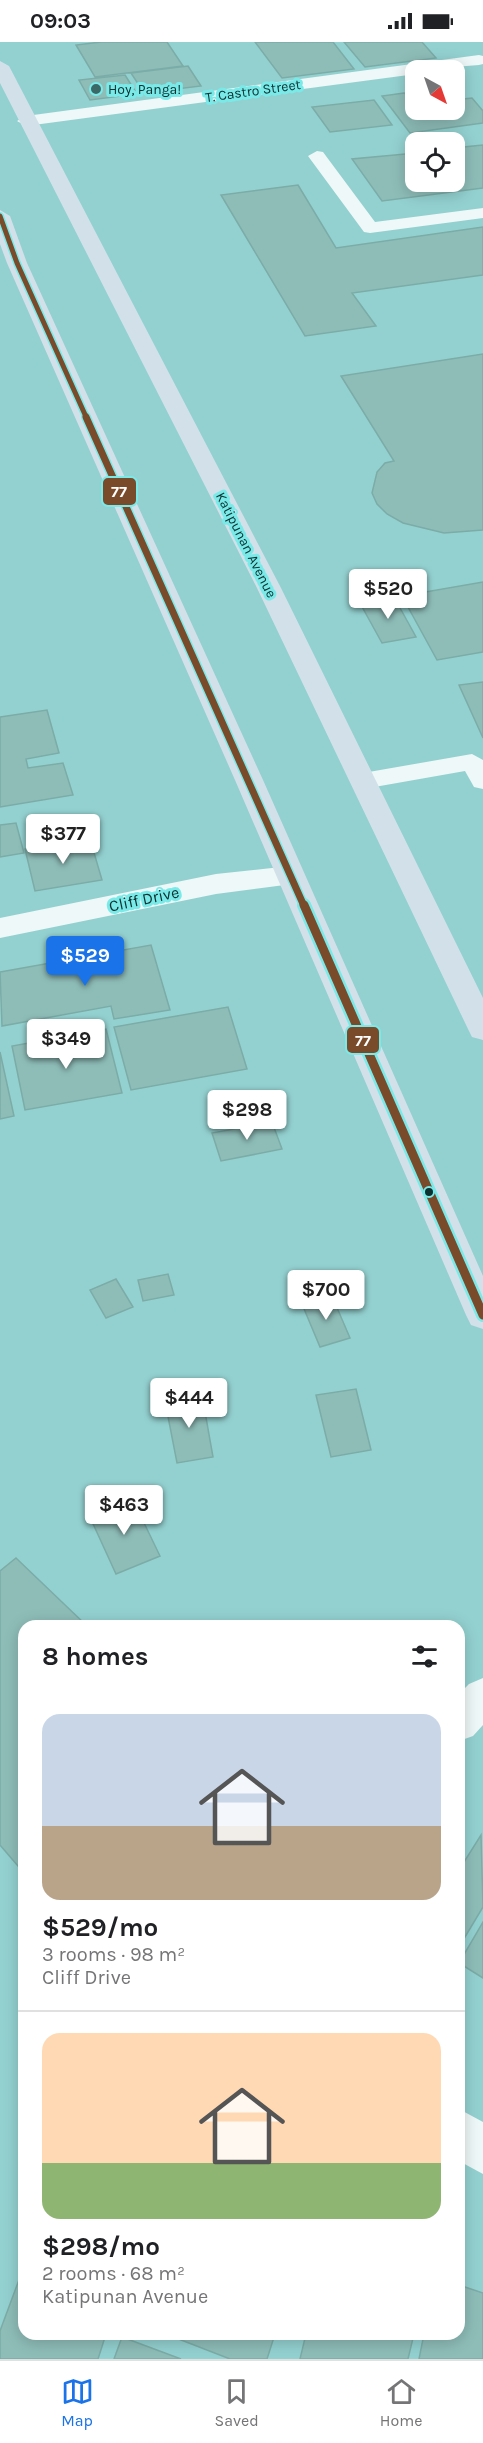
<!DOCTYPE html>
<meta charset="utf-8">
<style>
:root{--surface:#fff;--page:#f2f2f2;--text:#202124;--muted:#757577;--line:#e0e0e0;--accent:#1a73e8}
body{margin:0;font-family:Karla,sans-serif;background:var(--page);color:var(--text);height:100vh;display:flex;flex-direction:column;font-size:22px;white-space:nowrap}
*{box-sizing:border-box;margin:0}
p{font-size:20px;color:var(--muted)}
.icon{flex:none;width:33px;height:33px;fill:none;stroke:currentColor;stroke-width:2;stroke-linecap:round;stroke-linejoin:round}
.map{position:relative;flex:1;overflow:hidden}
.details{position:absolute;left:18px;top:1578px;width:447px;height:720px;display:flex;flex-direction:column;background:var(--surface);border-radius:18px;box-shadow:0 3px 15px #0003}
.details>*{flex:none}
.needle{width:39px;rotate:140deg}
.tools{position:absolute;left:405px;top:18px;display:grid;gap:12px}
.tools a{display:grid;place-items:center;width:60px;height:60px;border-radius:12px;background:var(--surface);box-shadow:0 3px 15px #0003;font-size:30px}
.price{position:absolute;translate:-50% -51px;padding:0 14px;border-radius:6px;background:#fff;color:#222;font-size:20px;line-height:39px;filter:drop-shadow(0 2px 3px #0008)}
.price::after{content:'';position:absolute;left:50%;top:36px;width:18px;height:14px;margin-left:-9px;background:inherit;clip-path:polygon(0 0,100% 0,50% 100%)}
.price.selected{background:var(--accent);color:#fff}
ul{padding:0;list-style:none}
li{display:grid;align-content:center;gap:12px;height:318px;padding:0 24px}
li+li{border-top:2px solid var(--line)}
li span{display:grid;place-items:center;height:186px;border-radius:18px;color:#555}
li>.icon{margin-inline-start:auto}
span .icon{width:108px;height:108px;fill:#fffc;stroke-width:1}
li b{font-size:26px}
h2{display:flex;justify-content:space-between;align-items:center;height:72px;padding:0 24px;font-size:26px}
.status{display:flex;justify-content:space-between;align-items:center;height:42px;padding:0 30px;background:var(--surface);direction:ltr}
.status svg{height:16px;fill:currentColor}
.tabs{display:flex;justify-content:space-around;align-items:center;height:84px;border-top:2px solid var(--line);background:var(--surface);font-size:16px;color:var(--muted)}
.tabs a{display:grid;justify-items:center;gap:3px}
.tabs .selected{color:var(--accent)}
.map>svg:first-child{display:block}
.building{fill:#8ebdb8;stroke:#7caca7;stroke-width:1.5}
.lines{fill:none;stroke-linecap:round;stroke-linejoin:round}
.service{fill:#eff8f8;fill-rule:evenodd}
.minor{fill:#eff8f8;fill-rule:evenodd}
.tertiary{fill:#eff8f8;fill-rule:evenodd}
.primary{fill:#d2e1e9;fill-rule:evenodd}
.bus-1-far2-casing{stroke:#7aeae9;stroke-width:8}
.bus-1-far1-casing{stroke:#7aeae9;stroke-width:10}
.bus-1-casing{stroke:#7aeae9;stroke-width:14}
.bus-1-far2{stroke:#7a4b2a;stroke-width:5}
.bus-1-far1{stroke:#7a4b2a;stroke-width:7}
.bus-1{stroke:#7a4b2a;stroke-width:9}
.poi-dot{fill:#3b6968;stroke:#7aeae9;stroke-width:2}
.bus-dot{fill:#0b3130;stroke:#7aeae9;stroke-width:2}
.labels{text-anchor:middle;dominant-baseline:central;stroke-width:6;stroke-linejoin:round;paint-order:stroke}
.far-poi-label{font-size:14px;fill:#0b3130;stroke:#7aeae9;text-anchor:start}
.far-street-label{font-size:14px;fill:#0b3130;stroke:#7aeae9}
.street-label{font-size:16px;fill:#0b3130;stroke:#7aeae9}
.line-badge{stroke:#7aeae9;stroke-width:2}
.badge-label{font-size:16px;text-anchor:middle;font-weight:bold;fill:#fff}
</style>
<div class="status"><b>09:03</b><svg viewBox="0 0 49 12"><path d="M0 12V9h3v3zM5 12V6h3v6zM10 12V3h3v9zM15 12V0h3v12zM26 1h20v11H26zM47 4h2v5h-2z"/></svg></div>
<div class="map">
<svg width="483" height="2317" viewBox="0 0 483 2317">
<rect width="100%" height="100%" fill="#93d1d0"/>
<path class="building" d="M101,0h66l16,24 -88,11 -19,-32z
M255,0h78l21,27 -72,9z
M344,0h78l14,16 -71,9z
M188,24l13,20 -57,7 -13,-20z
M125,33l12,19 -47,6 -11,-20z
M404,51l12,6v11h38v-10l18,-2 11,13v12l-73,10 -28,-37z
M374,58l18,25 -62,7 -18,-25z
M483,103v43l-101,13 -30,-42 64,-6v29h38v-34z
M298,143l38,63 147,-21v48l-131,18 24,33 -71,10 -84,-141z
M483,312v176l-39,3 -41,-10 -16,-9 -10,-10 -5,-11 5,-21 8,-9 9,-2 -53,-85z
M483,540v70l-46,8 -35,-64z
M394,555l22,40 -34,6 -22,-40z
M483,640v56l-24,-53z
M47,668l12,43 -33,6 2,9 35,-5 10,32 -73,12v-90z
M16,781l8,30 -24,4v-32z
M90,797l12,41 -67,11 -10,-42z
M151,903l19,65 -56,9 -3,-13 -109,20 -2,-54z
M228,965l19,62 -116,21 -17,-63z
M106,987l16,64 -97,17 -13,-64z
M0,1010l14,64 -14,3z
M272,1080l10,27 -61,12 -9,-28z
M168,1232l6,21 -31,6 -5,-21z
M116,1237l17,28 -27,11 -16,-28z
M332,1254l18,42 -30,9 -18,-43z
M356,1347l15,61 -40,7 -15,-62z
M202,1353l11,62 -36,6 -12,-62z
M132,1456l28,58 -44,18 -27,-59z
M16,1516l71,68h-63v247l-24,-28v-274z
M481,1793l2,72 -24,40v-77z
M483,1880v56l-24,-15z
M23,2227l1,65h82l-8,25h-98v-28z
M459,2243l24,8v66h-64l5,-25h35z
M177,2292h98l-8,25h-37l-54,-21z
M306,2292h108l-6,25h-108z
M122,2295l59,22h-67z"/>
<g class="lines">
<path class="service" d="M317,109l6,1 52,70 108,-14v10l-113,15 -6,-1 -56,-76z
M472,712l11,6v29l-9,-2 -9,-16 -102,18 -9,-2 -3,-6 3,-6 9,-2z"/>
<path class="minor" d="M290,824l10,3 4,7 -4,7 -84,11 -216,44v-20l216,-44z"/>
<path class="tertiary" d="M479,13l4,1v8l-4,1 -63,5v4l-390,52 -9,-5 9,-5z
M483,1636v47l-10,11 -14,5v-47l10,-10z
M459,2067l24,13v52l-24,-13z"/>
<path class="primary" d="M0,19l9,5 272,522 202,410v42l-11,-3 -4,-8 -211,-441 -257,-505z
M0,168l10,6 17,47 236,517 220,496v53l-12,-4 -5,-10 -231,-535 -228,-517 -7,-19z"/>
<g class="bus-1-far2-casing">
<path id="bus-1-far2" d="M0,174l17,47 70,156"/>
</g>
<g class="bus-1-far1-casing">
<path id="bus-1-far1" d="M86,375l218,489"/>
</g>
<g class="bus-1-casing">
<path id="bus-1" d="M304,863l179,410"/>
</g>
<use href="#bus-1-far2" class="bus-1-far2"/>
<use href="#bus-1-far1" class="bus-1-far1"/>
<use href="#bus-1" class="bus-1"/>
</g>
<circle class="poi-dot" cx="96" cy="47" r="6"/>
<circle class="bus-dot" cx="429" cy="1150" r="5"/>
<g class="labels">
<g class="far-poi-label">
<text x="108" y="47">Hoy, Panga!</text>
</g>
<g class="far-street-label">
<text transform="translate(253 49) rotate(-8)">T. Castro Street</text>
<text transform="translate(246 503) rotate(63)">Katipunan Avenue</text>
</g>
<g class="street-label">
<text transform="translate(144 857) rotate(-12)">Cliff Drive</text>
</g>
</g>
<g class="line-badge">
<rect x="102" y="435" width="35" height="29" rx="6" fill="#7a4b2a"/>
<rect x="346" y="984" width="34" height="28" rx="6" fill="#7a4b2a"/>
</g>
<g class="badge-label">
<text x="119" y="455">77</text>
<text x="363" y="1004">77</text>
</g>
</svg>
<div class="tools">
<a><svg class="needle" viewBox="-14 -14 28 28"><path d="M0-13l5 13h-10z" fill="#e53935"/><path d="M0 13l5-13h-10z" fill="#757577"/></svg></a>
<a><svg class="icon" aria-label="locate" viewBox="0 0 24 24"><circle cx="12" cy="12" r="6"/><path d="M12 2v4M12 18v4M2 12h4M18 12h4"/></svg></a>
</div>
<b class="price" style="left:388px;top:578px">$520</b>
<b class="price" style="left:63px;top:823px">$377</b>
<b class="price selected" style="left:85px;top:945px">$529</b>
<b class="price" style="left:66px;top:1028px">$349</b>
<b class="price" style="left:247px;top:1099px">$298</b>
<b class="price" style="left:326px;top:1279px">$700</b>
<b class="price" style="left:189px;top:1387px">$444</b>
<b class="price" style="left:124px;top:1494px">$463</b>
<section class="details">
<h2>8 homes<svg class="icon" aria-label="filters" viewBox="0 0 24 24"><path d="M4 7h16M4 17h16"/><circle cx="9" cy="7" r="2"/><circle cx="15" cy="17" r="2"/></svg></h2>
<ul>
<li><span style="background:linear-gradient(#c9d6e8 60%,#b9a48a 0)"><svg class="icon" aria-label="home" viewBox="0 0 24 24"><path d="M3 11l9-7 9 7M6 9v11h12V9"/></svg></span><div><b>$529/mo</b><p>3 rooms · 98 m²</p><p>Cliff Drive</p></div></li>
<li><span style="background:linear-gradient(#ffd9b3 70%,#8fb573 0)"><svg class="icon" aria-label="home" viewBox="0 0 24 24"><path d="M3 11l9-7 9 7M6 9v11h12V9"/></svg></span><div><b>$298/mo</b><p>2 rooms · 68 m²</p><p>Katipunan Avenue</p></div></li>
</ul>
</section>
</div>
<nav class="tabs">
<a class="selected"><svg class="icon" aria-label="map" viewBox="0 0 24 24"><path d="M3 6l6-2 6 2 6-2v14l-6 2-6-2-6 2zM9 4v14M15 6v14"/></svg>Map</a>
<a><svg class="icon" aria-label="saved" viewBox="0 0 24 24"><path d="M7 4h10v16l-5-4-5 4z"/></svg>Saved</a>
<a><svg class="icon" aria-label="home" viewBox="0 0 24 24"><path d="M3 11l9-7 9 7M6 9v11h12V9"/></svg>Home</a>
</nav>
